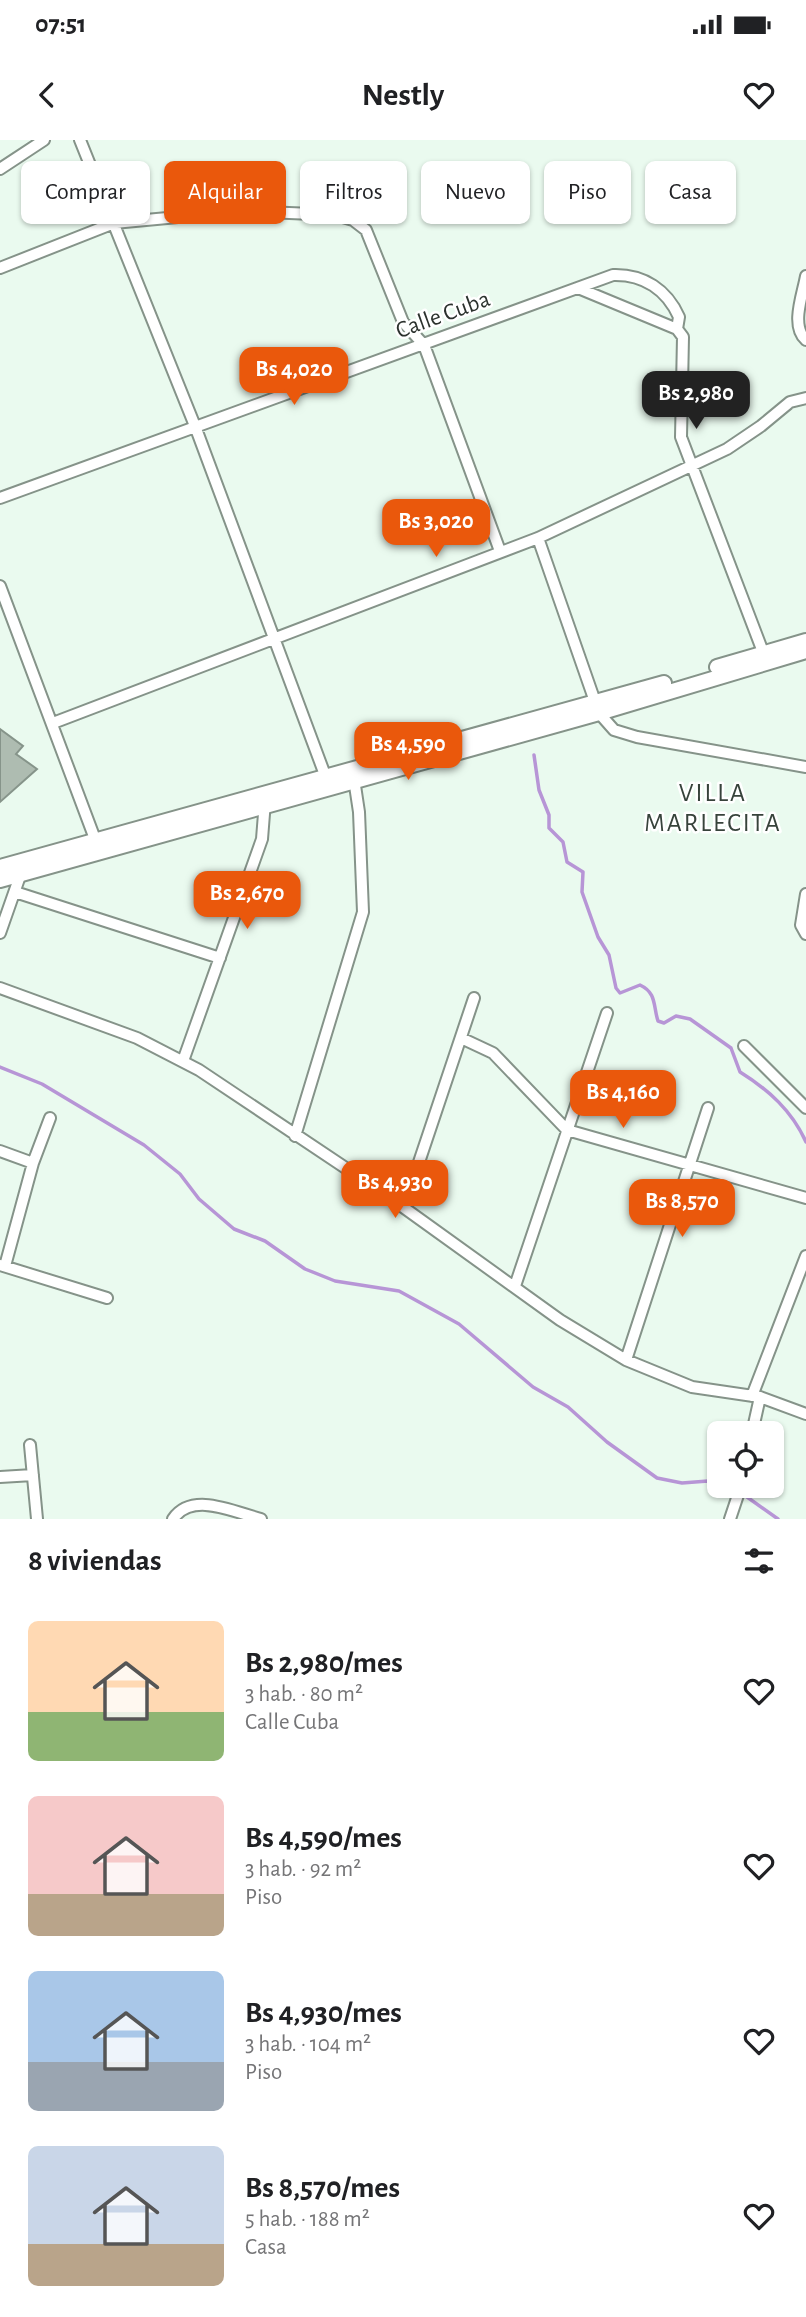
<!DOCTYPE html>
<html lang="es">
<meta charset="utf-8">
<style>
:root{--surface:#fff;--page:#f6f6f6;--text:#202124;--muted:#757577;--accent:#ea580c}
body{margin:0;font-family:"Alegreya Sans",sans-serif;background:var(--page);color:var(--text);height:100vh;display:flex;flex-direction:column;font-size:26px;white-space:nowrap}
*{box-sizing:border-box;margin:0}
p{font-size:23px;color:var(--muted)}
.icon{flex:none;width:38px;height:38px;fill:none;stroke:currentColor;stroke-width:2;stroke-linecap:round;stroke-linejoin:round}
.map{position:relative;height:1379px;overflow:hidden}
.details{display:flex;flex-direction:column;background:var(--surface);flex:1}
.details>*{flex:none}
.banner{position:absolute;left:21px;top:21px;width:765px;height:63px;display:flex;gap:14px}
.buttons{position:absolute;left:707px;top:1281px;display:grid;gap:14px}
.buttons a{display:grid;place-items:center;width:77px;height:77px;border-radius:10px;background:var(--surface);box-shadow:0 2px 5px #0004;font-size:35px}
.price{position:absolute;translate:-50% -60px;padding:0 16px;border-radius:14px;background:var(--accent);color:#fff;font-size:23px;line-height:46px;filter:drop-shadow(0 2px 4px #0008)}
.price::after{content:'';position:absolute;left:50%;top:42px;width:21px;height:16px;margin-left:-10px;background:inherit;clip-path:polygon(0 0,100% 0,50% 100%)}
.price.selected{background:#222;color:#fff}
ul{padding:0;list-style:none}
li{display:flex;align-items:center;gap:21px;height:175px;padding:0 28px}
li span{display:grid;place-items:center;flex:none;width:196px;height:140px;border-radius:10px;color:#555}
li>.icon{margin-inline-start:auto}
span .icon{width:84px;height:84px;fill:#fffc;stroke-width:1}
li b{font-size:30px}
h2{display:flex;justify-content:space-between;align-items:center;height:84px;padding:0 28px;font-size:30px}
.pill{padding:0 24px;border-radius:10px;background:var(--surface);box-shadow:0 2px 5px #0004;font-size:24px;line-height:63px}
.pill.selected{background:var(--accent);color:#fff}
.status{display:flex;justify-content:space-between;align-items:center;height:49px;padding:0 35px;background:var(--surface);direction:ltr}
.status svg{height:19px;fill:currentColor}
header{display:flex;justify-content:space-between;align-items:center;height:91px;padding:0 28px;background:var(--surface);font-size:32px;font-weight:600}
.map>svg:first-child{display:block}
.lines{fill:none;stroke-linecap:round;stroke-linejoin:round}
.stream{stroke:#b795d6;stroke-width:3.5}
.building{fill:#aebcb1;stroke:#86948a;stroke-width:2}
.minor-casing{stroke:#859389;stroke-width:14}
.tertiary-casing{stroke:#859389;stroke-width:18}
.minor{stroke:#fff;stroke-width:10}
.tertiary{stroke:#fff;stroke-width:14}
.labels{text-anchor:middle;dominant-baseline:central;stroke-width:5;stroke-linejoin:round;paint-order:stroke}
.street-label{font-size:24px;fill:#2b312d;stroke:#fff}
.neighbourhood-label{font-size:26px;letter-spacing:2px;fill:#37433b;stroke:#fff}
</style>
<div class="status"><b>07:51</b><svg viewBox="0 0 49 12"><path d="M0 12V9h3v3zM5 12V6h3v6zM10 12V3h3v9zM15 12V0h3v12zM26 1h20v11H26zM47 4h2v5h-2z"/></svg></div>
<header><svg class="icon" aria-label="back" viewBox="0 0 24 24"><path d="M15 5l-7 7 7 7"/></svg>Nestly<svg class="icon" aria-label="heart" viewBox="0 0 24 24"><path d="M12 20l-8-8c-3-5 5-10 8-4 3-6 11-1 8 4z"/></svg></header>
<div class="map">
<svg width="806" height="1379" viewBox="0 0 806 1379">
<rect width="100%" height="100%" fill="#eafaef"/>
<g class="lines">
<path class="stream" d="M534,615l5,35 10,25v13l14,14 4,20 16,10 -1,20 16,45 11,18 7,33 4,5 20,-8c17,8 13,21 18,36l6,2 12,-7 14,3 41,29 9,24c29,18 52,39 66,70
M0,927l42,17 102,61 36,29 19,25 35,30 31,12 40,28 30,12 64,10 60,33 74,63 35,20 39,35 50,36 25,5 26,-2 11,4
M722,1346l25,11 31,22"/>
</g>
<path class="building" d="M0,589l23,17 -7,8 21,15 -37,33z"/>
<g class="lines">
<g class="minor-casing">
<path id="minor" d="M80,0l115,286 130,349
M0,29l44,-29
M0,128l114,-45 128,-12 94,4 17,5 13,10 37,92 21,23 76,206
M806,136c-3,18 -16,50 0,64
M578,148l99,41 6,8 -2,100 82,215
M0,358l613,-223c31,-1 54,15 66,42l-2,12
M538,398l61,175 15,17 23,7 169,30
M0,446l95,253
M53,583l485,-185 189,-89 34,-23 29,-24 16,-4
M15,752l205,66
M806,754l-5,31 5,9
M0,793l21,-60
M0,848l137,50 62,32 190,127 171,123 66,40 66,27 68,10 46,17
M461,898l32,15 74,77 239,68
M744,906l62,62
M183,921l79,-222 3,-38
M295,996l68,-224 -4,-100 -5,-33
M0,1011l33,12
M404,1067l70,-209
M0,1125l107,33
M5,1126l28,-103 17,-45
M515,1146l92,-273
M626,1220l82,-252
M752,1256l54,-140
M752,1293l8,-36
M30,1305l7,74
M0,1337l33,-2
M173,1379c19,-28 61,-7 88,0
M730,1379l11,-33"/>
</g>
<g class="tertiary-casing">
<path id="tertiary" d="M717,527l89,-26
M0,727l664,-184
M0,740l599,-167 207,-62"/>
</g>
<use href="#minor" class="minor"/>
<use href="#tertiary" class="tertiary"/>
</g>
<g class="labels">
<g class="street-label">
<text transform="translate(443 175) rotate(-20)">Calle Cuba</text>
</g>
<g class="neighbourhood-label">
<text x="713" y="653">VILLA<tspan x="713" dy="30">MARLECITA</tspan></text>
</g>
</g>
</svg>
<div class="buttons">
<a><svg class="icon" aria-label="locate" viewBox="0 0 24 24"><circle cx="12" cy="12" r="6"/><path d="M12 2v4M12 18v4M2 12h4M18 12h4"/></svg></a>
</div>
<b class="price" style="left:294px;top:267px">Bs 4,020</b>
<b class="price selected" style="left:696px;top:291px">Bs 2,980</b>
<b class="price" style="left:436px;top:419px">Bs 3,020</b>
<b class="price" style="left:408px;top:642px">Bs 4,590</b>
<b class="price" style="left:247px;top:791px">Bs 2,670</b>
<b class="price" style="left:623px;top:990px">Bs 4,160</b>
<b class="price" style="left:395px;top:1080px">Bs 4,930</b>
<b class="price" style="left:682px;top:1099px">Bs 8,570</b>
<div class="banner">
<a class="pill">Comprar</a>
<a class="pill selected">Alquilar</a>
<a class="pill">Filtros</a>
<a class="pill">Nuevo</a>
<a class="pill">Piso</a>
<a class="pill">Casa</a>
</div>
</div>
<section class="details">
<h2>8 viviendas<svg class="icon" aria-label="filters" viewBox="0 0 24 24"><path d="M4 7h16M4 17h16"/><circle cx="9" cy="7" r="2"/><circle cx="15" cy="17" r="2"/></svg></h2>
<ul>
<li><span style="background:linear-gradient(#ffd9b3 65%,#8fb573 0)"><svg class="icon" aria-label="home" viewBox="0 0 24 24"><path d="M3 11l9-7 9 7M6 9v11h12V9"/></svg></span><div><b>Bs 2,980/mes</b><p>3 hab. · 80 m²</p><p>Calle Cuba</p></div><svg class="icon" aria-label="heart" viewBox="0 0 24 24"><path d="M12 20l-8-8c-3-5 5-10 8-4 3-6 11-1 8 4z"/></svg></li>
<li><span style="background:linear-gradient(#f6c9c9 70%,#b9a48a 0)"><svg class="icon" aria-label="home" viewBox="0 0 24 24"><path d="M3 11l9-7 9 7M6 9v11h12V9"/></svg></span><div><b>Bs 4,590/mes</b><p>3 hab. · 92 m²</p><p>Piso</p></div><svg class="icon" aria-label="heart" viewBox="0 0 24 24"><path d="M12 20l-8-8c-3-5 5-10 8-4 3-6 11-1 8 4z"/></svg></li>
<li><span style="background:linear-gradient(#a9c7e8 65%,#9aa5b1 0)"><svg class="icon" aria-label="home" viewBox="0 0 24 24"><path d="M3 11l9-7 9 7M6 9v11h12V9"/></svg></span><div><b>Bs 4,930/mes</b><p>3 hab. · 104 m²</p><p>Piso</p></div><svg class="icon" aria-label="heart" viewBox="0 0 24 24"><path d="M12 20l-8-8c-3-5 5-10 8-4 3-6 11-1 8 4z"/></svg></li>
<li><span style="background:linear-gradient(#c9d6e8 70%,#b9a48a 0)"><svg class="icon" aria-label="home" viewBox="0 0 24 24"><path d="M3 11l9-7 9 7M6 9v11h12V9"/></svg></span><div><b>Bs 8,570/mes</b><p>5 hab. · 188 m²</p><p>Casa</p></div><svg class="icon" aria-label="heart" viewBox="0 0 24 24"><path d="M12 20l-8-8c-3-5 5-10 8-4 3-6 11-1 8 4z"/></svg></li>
</ul>
</section>
